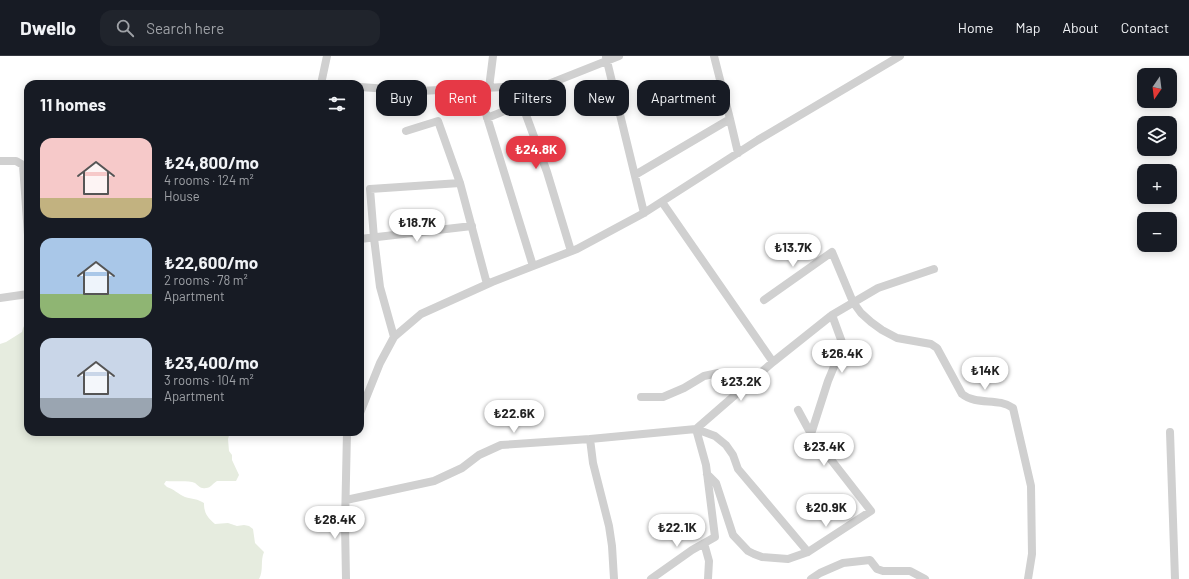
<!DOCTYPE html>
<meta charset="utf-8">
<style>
:root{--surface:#171b24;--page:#20242c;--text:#f1f3f6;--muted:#9ea1a6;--line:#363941;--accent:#e63946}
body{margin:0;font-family:Barlow,sans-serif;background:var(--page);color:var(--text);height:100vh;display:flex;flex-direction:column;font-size:15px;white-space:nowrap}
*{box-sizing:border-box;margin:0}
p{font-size:13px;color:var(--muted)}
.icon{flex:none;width:22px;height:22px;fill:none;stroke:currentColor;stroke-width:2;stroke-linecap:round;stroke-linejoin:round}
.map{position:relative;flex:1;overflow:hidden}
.sheet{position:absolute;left:24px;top:24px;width:340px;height:356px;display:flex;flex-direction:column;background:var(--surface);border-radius:12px;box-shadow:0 2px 10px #0003}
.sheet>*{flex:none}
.hud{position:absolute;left:376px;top:24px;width:380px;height:36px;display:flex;gap:8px}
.needle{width:26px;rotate:194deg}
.buttons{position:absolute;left:1137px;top:12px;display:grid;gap:8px}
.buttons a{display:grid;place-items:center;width:40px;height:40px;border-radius:8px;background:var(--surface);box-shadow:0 2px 10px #0003;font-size:20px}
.price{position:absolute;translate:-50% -34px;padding:0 9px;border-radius:14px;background:#fff;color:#222;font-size:13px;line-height:26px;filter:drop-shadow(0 1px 2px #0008)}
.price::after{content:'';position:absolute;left:50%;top:24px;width:12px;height:9px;margin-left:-6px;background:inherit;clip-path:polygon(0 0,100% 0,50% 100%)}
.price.active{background:var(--accent);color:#fff}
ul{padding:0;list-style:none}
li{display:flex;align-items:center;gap:12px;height:100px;padding:0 16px}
li span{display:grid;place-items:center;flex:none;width:112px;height:80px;border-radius:12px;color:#555}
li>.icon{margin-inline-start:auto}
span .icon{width:48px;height:48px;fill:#fffc;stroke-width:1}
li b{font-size:17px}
h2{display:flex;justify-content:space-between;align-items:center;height:48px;padding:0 16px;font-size:17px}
.chip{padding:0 14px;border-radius:12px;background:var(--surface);box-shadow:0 2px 10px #0003;font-size:14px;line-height:36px}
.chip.active{background:var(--accent);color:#fff}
header{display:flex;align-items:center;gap:24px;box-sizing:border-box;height:56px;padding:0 20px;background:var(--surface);border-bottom:1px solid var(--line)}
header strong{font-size:19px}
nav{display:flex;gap:22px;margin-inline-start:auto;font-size:14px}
.search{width:280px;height:36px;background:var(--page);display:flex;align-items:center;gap:10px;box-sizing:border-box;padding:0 14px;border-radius:12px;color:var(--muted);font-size:15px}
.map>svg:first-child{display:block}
.green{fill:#e6ecdf}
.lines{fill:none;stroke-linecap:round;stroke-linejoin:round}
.minor{stroke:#d0d0d0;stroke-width:8}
</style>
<header>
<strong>Dwello</strong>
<div class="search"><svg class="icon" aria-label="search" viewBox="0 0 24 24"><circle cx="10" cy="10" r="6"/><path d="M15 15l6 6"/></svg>Search here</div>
<nav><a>Home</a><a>Map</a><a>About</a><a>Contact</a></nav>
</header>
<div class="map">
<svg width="1189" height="523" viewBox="0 0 1189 523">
<rect width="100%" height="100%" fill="#fff"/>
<path class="green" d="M28,263v113h202l-2,7 1,12 3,4v5l7,15 -3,6h-19c-4,2 -6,7 -11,7 -6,1 -7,-2 -11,-5 -7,-3 -21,-1 -29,-2l-2,3 3,3c7,2 11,7 18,10 7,2 13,2 19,6 0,10 3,14 11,21l13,-1 9,3 7,-1 5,1 4,3 2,14 9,9c-4,9 0,18 -5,27h-259v-235l6,-2 16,-10 1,-4z"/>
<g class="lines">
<path class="minor" d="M714,0l16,63 8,34
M606,1l38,156
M321,28l6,-28
M523,30l-1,18 25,68 24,79
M360,31l59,4 127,-6 73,-29
M478,32l55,178
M489,32l4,-32
M487,62l35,-14
M406,75l32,-10 22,62 27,101
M0,105h16l7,4 5,70
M635,119l95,-56
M662,146l111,160
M360,183l112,-13
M0,242l28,-4
M764,244l68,-48 21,50 8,11 10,9 11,8 15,8 34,6 6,4 25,46c15,12 36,3 51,14l18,78 1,68 -4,25
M394,281l-14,-50 -6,-49 -4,-49 90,-6
M641,341h22l21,-9 20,-12 14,-3 18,1 16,5
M360,357l20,-50 14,-26 27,-23 71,-32 85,-33 67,-36 114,-73 142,-84
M696,373l77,-67 59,-47 46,-27 56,-19
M1170,376l5,147
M811,378l17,-53 15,-36 -11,-30
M590,383l3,24 16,63 3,20 2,33
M707,418l9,9 17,52 15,16 6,3 8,3 26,2 20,-7 63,-41 -60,-77 -13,-24
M346,444l88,-19 28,-13 17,-13 22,-10 89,-6 106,-10 19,7 11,9 7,10 5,14 70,83
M704,487l5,18 -1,18
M346,523l-1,-55 2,-92
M651,523l41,-29 23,-13 -9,-72 -10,-36
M811,523l9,-6 23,-10 27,-3 7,9 6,2h27l15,8"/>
</g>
</svg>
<div class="buttons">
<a><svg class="needle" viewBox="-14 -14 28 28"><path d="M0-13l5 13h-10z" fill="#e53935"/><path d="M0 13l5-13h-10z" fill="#9ea1a6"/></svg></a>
<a><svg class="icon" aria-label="layers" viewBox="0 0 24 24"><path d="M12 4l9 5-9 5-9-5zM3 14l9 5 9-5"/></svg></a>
<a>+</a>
<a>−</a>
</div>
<b class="price active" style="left:536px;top:114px">₺24.8K</b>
<b class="price" style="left:417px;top:187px">₺18.7K</b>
<b class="price" style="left:793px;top:212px">₺13.7K</b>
<b class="price" style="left:842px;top:318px">₺26.4K</b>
<b class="price" style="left:985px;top:335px">₺14K</b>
<b class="price" style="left:741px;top:346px">₺23.2K</b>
<b class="price" style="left:514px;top:378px">₺22.6K</b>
<b class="price" style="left:824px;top:411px">₺23.4K</b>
<b class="price" style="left:826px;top:472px">₺20.9K</b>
<b class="price" style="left:335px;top:484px">₺28.4K</b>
<b class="price" style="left:677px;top:492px">₺22.1K</b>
<div class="hud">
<a class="chip">Buy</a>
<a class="chip active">Rent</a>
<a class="chip">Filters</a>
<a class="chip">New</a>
<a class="chip">Apartment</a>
</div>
<section class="sheet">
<h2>11 homes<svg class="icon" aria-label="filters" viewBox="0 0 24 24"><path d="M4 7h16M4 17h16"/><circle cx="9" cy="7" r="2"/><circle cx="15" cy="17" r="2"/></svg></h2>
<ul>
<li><span style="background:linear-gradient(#f6c9c9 75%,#c2b280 0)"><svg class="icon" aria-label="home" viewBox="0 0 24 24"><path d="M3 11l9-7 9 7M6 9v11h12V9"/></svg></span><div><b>₺24,800/mo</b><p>4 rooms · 124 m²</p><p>House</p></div></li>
<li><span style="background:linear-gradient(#a9c7e8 70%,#8fb573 0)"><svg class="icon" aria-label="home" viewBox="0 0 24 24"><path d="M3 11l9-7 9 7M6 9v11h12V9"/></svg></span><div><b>₺22,600/mo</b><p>2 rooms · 78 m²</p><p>Apartment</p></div></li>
<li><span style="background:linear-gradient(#c9d6e8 75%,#9aa5b1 0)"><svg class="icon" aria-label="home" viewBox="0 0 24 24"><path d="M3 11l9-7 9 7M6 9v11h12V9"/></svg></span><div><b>₺23,400/mo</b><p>3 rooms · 104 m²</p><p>Apartment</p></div></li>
</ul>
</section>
</div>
